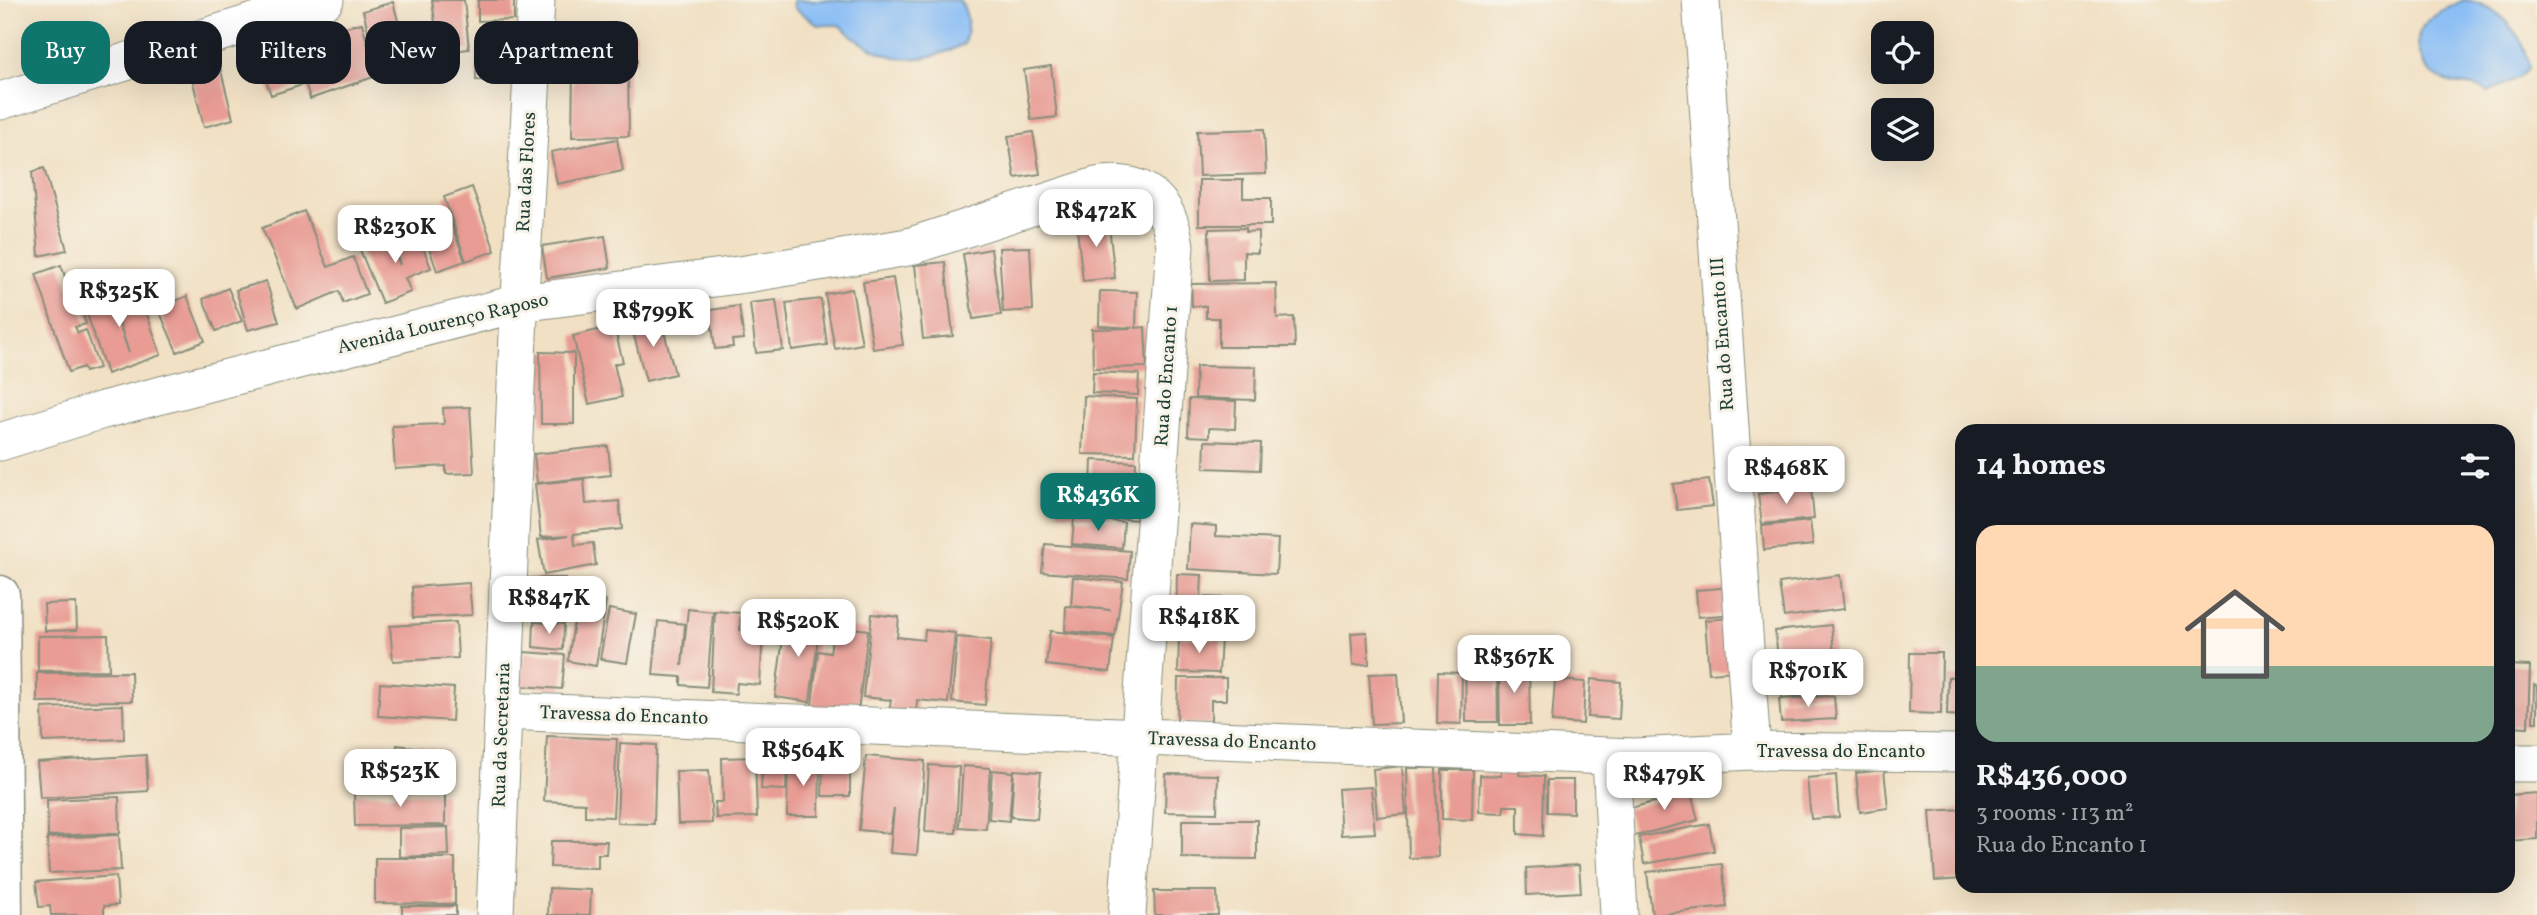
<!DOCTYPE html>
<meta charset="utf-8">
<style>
:root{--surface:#171b24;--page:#242831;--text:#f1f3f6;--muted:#9ea1a6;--accent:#0f766e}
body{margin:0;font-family:Vollkorn,serif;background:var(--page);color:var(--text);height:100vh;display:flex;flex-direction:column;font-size:26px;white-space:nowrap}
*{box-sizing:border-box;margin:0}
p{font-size:23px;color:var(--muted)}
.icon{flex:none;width:38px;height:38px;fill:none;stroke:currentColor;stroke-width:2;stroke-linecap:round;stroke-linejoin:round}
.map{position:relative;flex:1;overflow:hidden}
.sheet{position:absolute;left:1955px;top:424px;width:560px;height:469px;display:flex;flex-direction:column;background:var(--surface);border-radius:21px;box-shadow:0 7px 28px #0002}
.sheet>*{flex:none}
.top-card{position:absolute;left:21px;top:21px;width:665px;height:63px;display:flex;gap:14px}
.tools{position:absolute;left:1871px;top:21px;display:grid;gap:14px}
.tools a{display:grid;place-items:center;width:63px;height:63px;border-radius:14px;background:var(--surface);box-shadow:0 7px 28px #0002;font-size:35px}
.price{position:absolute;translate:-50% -60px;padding:0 16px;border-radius:14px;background:#fff;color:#222;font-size:23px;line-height:46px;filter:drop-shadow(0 2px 4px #0008)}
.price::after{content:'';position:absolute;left:50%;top:42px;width:21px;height:16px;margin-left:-10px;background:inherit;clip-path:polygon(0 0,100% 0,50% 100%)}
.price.selected{background:var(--accent);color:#fff}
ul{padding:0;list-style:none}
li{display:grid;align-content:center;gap:14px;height:371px;padding:0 21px}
li span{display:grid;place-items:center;height:217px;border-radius:21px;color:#555}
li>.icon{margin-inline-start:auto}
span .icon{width:126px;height:126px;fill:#fffc;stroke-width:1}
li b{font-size:30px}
h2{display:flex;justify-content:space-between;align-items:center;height:84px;padding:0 21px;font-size:30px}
.chip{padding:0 24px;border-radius:21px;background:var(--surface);box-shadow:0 7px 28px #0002;font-size:24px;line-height:63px}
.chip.selected{background:var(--accent);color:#fff}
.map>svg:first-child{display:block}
.water{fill:#87bcf5;stroke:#537c94;stroke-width:2}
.building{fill:#e89c94}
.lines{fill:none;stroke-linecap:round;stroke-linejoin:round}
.street-casing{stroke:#888e7c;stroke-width:39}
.secondary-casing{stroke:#888e7c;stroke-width:41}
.street{stroke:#fff;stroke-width:37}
.secondary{stroke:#fff;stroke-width:38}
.labels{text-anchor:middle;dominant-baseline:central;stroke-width:6;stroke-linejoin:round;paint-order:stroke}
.street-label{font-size:19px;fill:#1f3d34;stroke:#f7f3e8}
</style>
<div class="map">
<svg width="2537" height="915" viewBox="0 0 2537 915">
<rect width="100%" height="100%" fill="#f7f3e8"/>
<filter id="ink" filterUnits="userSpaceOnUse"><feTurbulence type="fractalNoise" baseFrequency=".0143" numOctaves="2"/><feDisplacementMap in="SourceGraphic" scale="14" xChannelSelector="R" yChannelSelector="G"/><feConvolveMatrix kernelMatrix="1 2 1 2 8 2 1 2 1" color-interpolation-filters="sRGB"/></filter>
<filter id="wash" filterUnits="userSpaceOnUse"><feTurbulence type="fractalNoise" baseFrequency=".00686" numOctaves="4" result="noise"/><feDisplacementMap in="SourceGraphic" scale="28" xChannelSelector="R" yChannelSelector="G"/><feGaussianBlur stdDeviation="1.57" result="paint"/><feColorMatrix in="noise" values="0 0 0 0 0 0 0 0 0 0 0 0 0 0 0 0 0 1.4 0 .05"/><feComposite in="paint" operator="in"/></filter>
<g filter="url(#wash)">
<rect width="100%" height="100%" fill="#f1e0c3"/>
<path class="water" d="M793,0h166c11,13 9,29 5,44 -50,25 -85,17 -125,-19h-21l-24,-17z
M2463,0c32,2 64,37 66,68l-9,9 -32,15c-14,-9 -27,-6 -42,-11 -10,-3 -21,-12 -24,-22 -15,-36 15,-44 41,-59z"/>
<g id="blocks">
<path class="building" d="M432,0h32l5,49 -30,4z
M478,0h36v20l-36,1z
M393,2l13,48 -31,8 -12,-47z
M362,23l14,53 -66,23 -17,-58 34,-10 15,48 -12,-48z
M635,32l2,30 -59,3 -2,-29z
M289,36l16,48 -34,11 -16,-48z
M477,50l34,1v30l-35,-1z
M1051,66l6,51 -26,3 -7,-50z
M220,67l13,52 -29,8 -13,-53z
M573,69h55l1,67 -57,1z
M1264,129l2,45 -67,2 -2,-45z
M1033,132l7,42 -25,4 -7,-42z
M617,139l6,32 -66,13 -6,-32z
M44,168l23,82 -28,6 -7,-84z
M1199,180h44v18h28v27h-72z
M472,187l23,64 -29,10 -22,-64z
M304,211l24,56 25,-10 14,37 -24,9 -4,-12 -42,18 -35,-81z
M449,217l16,44 -28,10 -15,-44z
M1108,217l7,61 -32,3 -7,-60z
M1246,228v4l12,-1v22l-14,-1v28l-34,1 -1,-52z
M418,234l13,34 -26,10 6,14 -29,11 -22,-53 29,-12 11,27 -7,-22z
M605,236l5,32 -63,10 -5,-32z
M1030,247l3,63 -30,2 -4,-64z
M991,249l10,66 -28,4 -10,-65z
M945,262l8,74 -30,3 -8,-74z
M61,265l8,23 5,-1 12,37 -11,3 3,6 8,-3 13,38 -14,4 -2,-5 -14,5 -33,-98z
M893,278l10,67 -30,4 -10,-67z
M266,281l13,41 -31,8 -12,-40z
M104,282l25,71 -15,-47 27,-9 20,58 -54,19 -28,-84z
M1276,283l1,35 17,-1 1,30h-76v-29h-13v-12h-14l-1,-22z
M228,288l14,33 -26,10 -13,-32z
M852,289l10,55 -27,5 -10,-55z
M1100,291l37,1 -1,36 9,-1 2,40 -54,1 -1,-39 41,-1 -34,-2z
M187,296l18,45 -28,11 -19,-44z
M821,299l6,46 -35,5 -6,-47z
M776,300l7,50 -27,3 -6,-50z
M739,306l5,33 -12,1 1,7 -18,2 -5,-39z
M660,316l15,58 -29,7 -15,-57z
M614,326l9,36 -9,2 8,33 -33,7 -16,-68z
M540,352l34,1v71h-33z
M1196,366l60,1 -1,33 -60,-2z
M1093,372l46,2 -1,21 -46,-2z
M1084,396l53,3 -2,56 -53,-1z
M1189,399l47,2 -1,28 -26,-1v9l-21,-1z
M470,407l4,66 -28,1v-8l-51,3 -3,-43 52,-2 -1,-16z
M1205,441l56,2 -1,27 -56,-2z
M608,446l3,29 -74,8 -3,-29z
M1092,460l44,2 -1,26 -44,-2z
M584,479l2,25 33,-3 3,28 -48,5 1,11 18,-2 3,22 -52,10 -6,-35 31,-5 -28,2 -6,-53z
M1709,480l4,26 -36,4 -4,-26z
M1060,485l79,8 -3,27 -78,-7z
M1811,488l3,31 -52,5 -4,-30z
M1074,518l50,4 -2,26 -50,-4z
M1810,521l3,24 -49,5 -2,-24z
M1190,524l26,2v10l62,3 -2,35 -88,-5z
M1045,544l85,7 -2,28 -86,-7z
M1177,574l25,1 -1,22 28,1v26l-53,-2z
M1840,575l4,34 -60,8 -5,-34z
M1073,577l50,5 -8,54 -50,-5 1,-25 45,4 -40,-4z
M529,578h37v32l-37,-1z
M469,583l3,32 -59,3 -1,-31z
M1733,587l2,27 -37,3 -2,-27z
M578,596l28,5 -10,65 -28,-5z
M76,603l1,27 -32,1 -1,-27z
M609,609l27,5 -9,49 -27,-4z
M688,609l25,3 -6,75 -26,-2v-8l-28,-2 5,-54 27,3 -3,42z
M715,611l26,2 -1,17 23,1 -3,54 -23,-2 -1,11 -25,-2z
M872,614l27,3 -2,20 27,3 1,-10 30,3 -7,70 -31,-3 -1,16 -27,-3 2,-13 -28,-3z
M786,616l34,5 -10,81 -35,-5z
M1732,618l4,53 -27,2 -4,-53z
M456,622l2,36 -65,3 -3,-35z
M534,622l30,2 -1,26 -30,-3z
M1831,625l3,27 -56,6 -3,-27z
M834,626l34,4 -10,82 -46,-6 6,-55 12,2z
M1050,631l64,7 -4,34 -64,-7z
M1367,632l2,32 -16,1 -2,-32z
M108,635l1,35 -71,1v-35z
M957,637l34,3 -6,65 -33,-3z
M1179,637l42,2 -2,34 -41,-1z
M1465,646h23l1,17h8l1,59h-32z
M524,652l41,3 -3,34 -40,-3z
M1910,653h32l-1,61 -32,-1z
M1825,663l4,30 -47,5 -4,-30z
M1499,665h30l1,60h-30z
M2508,665l22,1 -2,61 -20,-1z
M131,672l1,29 -95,1v-29z
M1438,672l24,1 -1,51 -24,-1z
M1398,673l3,50 -29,1 -3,-50z
M1948,677h14v39l-15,-1z
M1178,678h48v22h-15v24l-34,-1z
M1591,679l30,3 -2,37 -31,-2z
M1555,680l30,2 -2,42 -31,-2z
M380,683l74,5 -2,33 -74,-5z
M2534,685l3,1v36h-4z
M1834,696l2,23 -55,3 -2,-23z
M123,705l1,34 -81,3 -1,-34z
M547,736l70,3 -4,78 -28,-1v-13l-41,-2z
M620,743l36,2 -2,79 -37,-1z
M397,745l50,6 -3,27 -50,-6z
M146,755l2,36 -108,7 -3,-36z
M763,755l24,1 -1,34 -25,-1z
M866,756l59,5 -8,94 -27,-2 4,-45 -4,25 -31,-3z
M755,757l2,60 -41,1 -1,-16h8l-1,-44z
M788,760l32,1 -1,55h-32z
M823,762l27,1v33h-28z
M929,765l30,2 -3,66 -31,-1z
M963,766l27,2 -4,61 -27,-2z
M1402,766l4,48 -29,3 -4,-48z
M1407,768h29l2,89 -29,1z
M1501,769h18v6l25,1 -1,60 -25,-2v-28h-14v7l-25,-1 1,-37 21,1z
M709,770l3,53 -34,1 -2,-53z
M992,770l21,2 -4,49 -20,-2z
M1014,770l27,2 -4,47 -26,-2z
M1442,770h31l-1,50 -30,-1z
M1884,770l4,38 -28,4 -4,-39z
M1166,774l52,1 -1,38 -52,-1z
M1836,775l3,42 -28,2 -4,-41z
M1547,780h26v33l-26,-1z
M1689,785l9,35 -64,16 -7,-27 38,-10 -2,-8z
M1371,787l4,46 -34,2 -3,-46z
M445,793v32l-90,1 -1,-32z
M2537,793v46l-29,2v-46z
M119,797l1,36 -72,3 -1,-36z
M1962,809v70l-27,2 -5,-70z
M1182,820h75v39l-75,-1z
M1709,824l5,27 -70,13 -5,-27z
M448,827l1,28 -50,2v-29z
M119,835l2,35 -72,3 -2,-35z
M551,841h56l-1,13h-8v14l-48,-1z
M375,858h80v46l-80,-1z
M1722,864l5,43 -75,8 -5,-43z
M1579,865l2,27 -54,3 -1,-27z
M116,876l2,29 -14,1v9h-53l-1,-9 -11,1 -3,-25z
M1980,886h26v1l-25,2z
M549,888l42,2 -1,25h-42z
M1154,891h63l1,24h-63z
M402,906h54v9h-54z"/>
</g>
</g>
<g filter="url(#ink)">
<use href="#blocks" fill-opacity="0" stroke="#888e7c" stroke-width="2"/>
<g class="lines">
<g class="street-casing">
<path id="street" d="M1701,0l51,751
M0,101l325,-101
M0,442l103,-32 417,-107 226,-29 162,-27 188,-61c46,-8 73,13 79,60l-48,669
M503,711l1131,46 118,-6 210,2
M1611,757l8,158
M2508,763h29
M495,915l23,-580 18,-335"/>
</g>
<g class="secondary-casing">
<path id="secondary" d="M0,595l3,320"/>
</g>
<use href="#street" class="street"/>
<use href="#secondary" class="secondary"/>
</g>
</g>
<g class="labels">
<g class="street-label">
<text transform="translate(527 172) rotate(-87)">Rua das Flores</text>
<text transform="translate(443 324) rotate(-13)">Avenida Lourenço Raposo</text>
<text transform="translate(1723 334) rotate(-94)">Rua do Encanto III</text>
<text transform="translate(1167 376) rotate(-86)">Rua do Encanto 1</text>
<text transform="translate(624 716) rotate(2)">Travessa do Encanto</text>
<text transform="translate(502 735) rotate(-88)">Rua da Secretaria</text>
<text transform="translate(1232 742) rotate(2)">Travessa do Encanto</text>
<text x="1841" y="752">Travessa do Encanto</text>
</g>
</g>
</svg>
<div class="tools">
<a><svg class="icon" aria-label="locate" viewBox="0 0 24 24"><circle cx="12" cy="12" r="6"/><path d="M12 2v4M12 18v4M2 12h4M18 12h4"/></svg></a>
<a><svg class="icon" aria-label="layers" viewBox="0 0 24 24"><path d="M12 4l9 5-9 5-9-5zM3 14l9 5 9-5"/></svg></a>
</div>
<b class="price" style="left:1096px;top:249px">R$472K</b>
<b class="price" style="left:395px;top:265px">R$230K</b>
<b class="price" style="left:119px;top:329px">R$325K</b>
<b class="price" style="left:653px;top:349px">R$799K</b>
<b class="price" style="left:1786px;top:506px">R$468K</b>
<b class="price selected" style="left:1098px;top:533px">R$436K</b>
<b class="price" style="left:549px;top:636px">R$847K</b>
<b class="price" style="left:1199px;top:655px">R$418K</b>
<b class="price" style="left:798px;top:659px">R$520K</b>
<b class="price" style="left:1514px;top:695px">R$367K</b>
<b class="price" style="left:1808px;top:709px">R$701K</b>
<b class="price" style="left:803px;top:788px">R$564K</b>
<b class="price" style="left:400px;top:809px">R$523K</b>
<b class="price" style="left:1664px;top:812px">R$479K</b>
<div class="top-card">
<a class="chip selected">Buy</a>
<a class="chip">Rent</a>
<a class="chip">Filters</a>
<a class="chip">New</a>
<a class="chip">Apartment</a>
</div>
<section class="sheet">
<h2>14 homes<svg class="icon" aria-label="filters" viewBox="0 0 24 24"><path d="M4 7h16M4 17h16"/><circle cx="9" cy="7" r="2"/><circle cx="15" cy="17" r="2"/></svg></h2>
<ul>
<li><span style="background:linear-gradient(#ffd9b3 65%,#7fa58c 0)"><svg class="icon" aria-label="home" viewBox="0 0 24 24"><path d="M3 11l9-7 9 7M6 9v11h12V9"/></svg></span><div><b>R$436,000</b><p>3 rooms · 113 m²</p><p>Rua do Encanto 1</p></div></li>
</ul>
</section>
</div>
